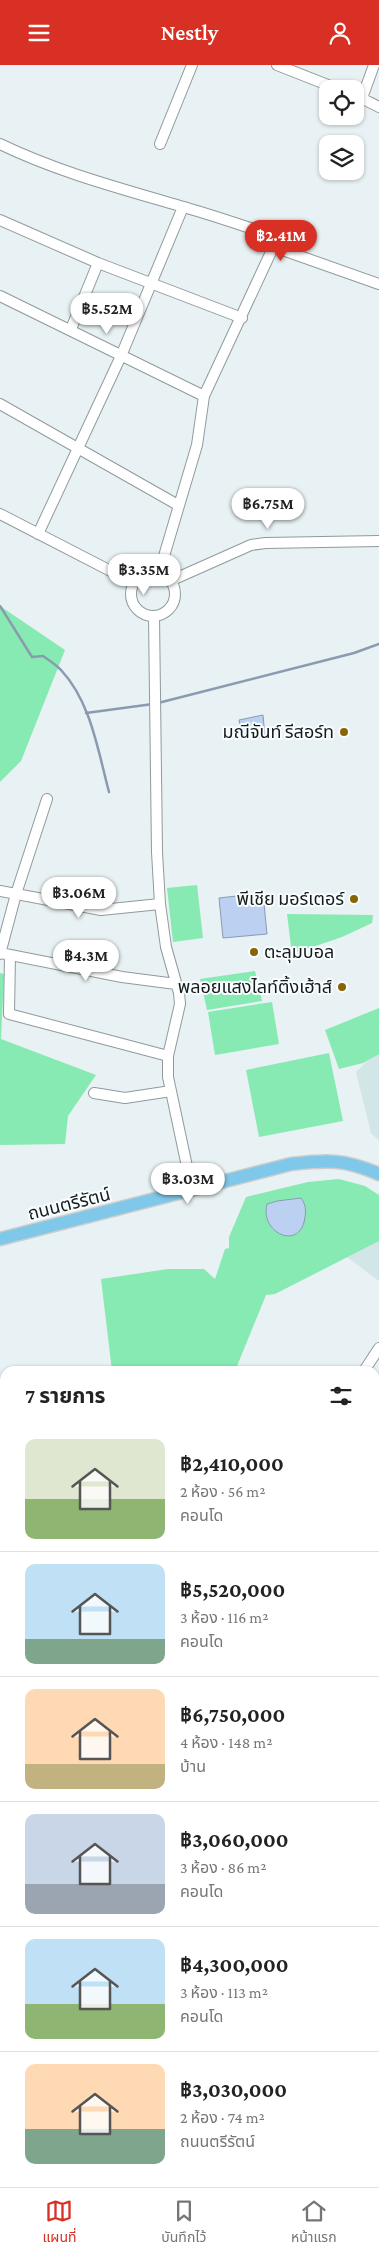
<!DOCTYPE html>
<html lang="th">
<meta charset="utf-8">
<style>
:root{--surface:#fff;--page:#f6f6f6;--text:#222;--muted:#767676;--line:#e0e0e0;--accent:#d93025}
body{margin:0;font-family:"Crimson Pro","Noto Sans Thai",serif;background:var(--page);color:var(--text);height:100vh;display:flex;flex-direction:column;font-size:19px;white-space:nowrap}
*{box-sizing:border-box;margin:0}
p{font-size:16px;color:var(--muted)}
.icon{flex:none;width:28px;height:28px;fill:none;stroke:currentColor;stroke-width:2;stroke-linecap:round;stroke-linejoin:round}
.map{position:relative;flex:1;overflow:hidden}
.details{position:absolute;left:0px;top:1301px;width:380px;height:821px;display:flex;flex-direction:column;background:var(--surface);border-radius:15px 15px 0 0;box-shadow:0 1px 4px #0004}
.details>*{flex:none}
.controls{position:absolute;left:319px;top:15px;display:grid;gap:10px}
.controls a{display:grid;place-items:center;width:45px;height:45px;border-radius:10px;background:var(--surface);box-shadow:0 1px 4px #0004;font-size:25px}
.price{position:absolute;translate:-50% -42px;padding:0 11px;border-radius:18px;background:#fff;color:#222;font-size:16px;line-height:32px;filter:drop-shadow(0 1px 2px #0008)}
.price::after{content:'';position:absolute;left:50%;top:30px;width:15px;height:11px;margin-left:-8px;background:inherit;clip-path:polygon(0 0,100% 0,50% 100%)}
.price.current{background:var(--accent);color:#fff}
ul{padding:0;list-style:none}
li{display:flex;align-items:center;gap:15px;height:125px;padding:0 25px}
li+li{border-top:1px solid var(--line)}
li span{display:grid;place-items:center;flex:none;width:140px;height:100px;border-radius:10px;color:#555}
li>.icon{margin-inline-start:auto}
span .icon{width:60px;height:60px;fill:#fffc;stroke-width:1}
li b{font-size:21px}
h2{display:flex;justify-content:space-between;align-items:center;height:60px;padding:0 25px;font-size:21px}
header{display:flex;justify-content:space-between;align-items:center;height:65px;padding:0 25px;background:var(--accent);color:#fff;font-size:22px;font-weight:600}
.tabs{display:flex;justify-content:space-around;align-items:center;height:70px;border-top:1px solid var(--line);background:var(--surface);font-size:14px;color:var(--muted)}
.tabs a{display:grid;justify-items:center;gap:2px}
.tabs .current{color:var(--accent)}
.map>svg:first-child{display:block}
.built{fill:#d2e5e7}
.green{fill:#87eab3}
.water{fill:#bcd1f1;stroke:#8a9ab0}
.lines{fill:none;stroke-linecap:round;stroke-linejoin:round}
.stream{stroke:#8a9ab0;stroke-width:2.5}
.minor-casing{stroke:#919a9b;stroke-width:12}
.major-casing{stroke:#cccdcd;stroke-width:15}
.minor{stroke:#fff;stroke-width:10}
.major{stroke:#7fc8e9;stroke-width:12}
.poi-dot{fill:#896402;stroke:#f8feff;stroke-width:2}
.labels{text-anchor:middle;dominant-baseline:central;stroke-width:4;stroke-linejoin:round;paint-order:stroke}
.poi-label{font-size:18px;fill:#161a1a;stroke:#f8feff;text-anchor:end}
.street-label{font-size:18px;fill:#161a1a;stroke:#f8feff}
</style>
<header><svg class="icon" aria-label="menu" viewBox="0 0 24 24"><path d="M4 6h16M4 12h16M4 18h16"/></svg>Nestly<svg class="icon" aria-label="person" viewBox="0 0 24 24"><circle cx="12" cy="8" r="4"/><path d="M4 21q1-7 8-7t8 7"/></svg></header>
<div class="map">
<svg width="379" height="2122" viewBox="0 0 379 2122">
<rect width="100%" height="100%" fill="#e8f1f3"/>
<path class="built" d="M379,985v91l-8,-8 -15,-61z
M379,1176v40l-32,-24z"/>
<path class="green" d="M0,541l65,44 -44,111 -21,21z
M197,820l6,53 -30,4 -6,-54z
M287,849l86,1 -1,8 -30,14 -50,17z
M255,906l7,30 -55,9 -7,-31z
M0,908l4,1 -3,65 95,36 -28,41 -3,28 -65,1z
M272,937l7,42 -64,11 -7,-43z
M379,943v46l-16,9 -24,6 -14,-39z
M329,988l14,68 -84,16 -13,-67z
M339,1114l26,7 14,9v46l-104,53 -9,1 -31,76h-123l-11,-92 67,-10h36l11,10 10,-30 4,-1v-11l17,-40 62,-15z
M0,1322h5v64l-5,-1z"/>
<path class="water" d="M263,650l2,21 -8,2 -2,-7 -13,3 -3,-14z
M263,828l4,41 -44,4 -4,-40z
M301,1133c5,7 5,12 4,19 -4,35 -46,16 -38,-13l10,-3z
M379,1931v134l-4,-2v-119z"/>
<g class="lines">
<path class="stream" d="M0,541l32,51 11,-1c6,4 13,9 18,14 30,32 37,81 48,122
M158,638l196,-50 25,-9
M86,648l67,-9
M375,1638l4,1
M375,1867h4
M0,1998l5,1"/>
<g class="minor-casing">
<path id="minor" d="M277,0l61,24
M355,30l24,12
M362,33l12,-33
M0,79c58,28 119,44 180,62 33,9 66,21 98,31l-74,159 -7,49 -38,128
M160,79l32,-79
M0,155l98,43 144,55
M274,182l105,37
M0,231l204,100
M71,264l27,-66
M0,339l178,101
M0,449l134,69
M38,469l83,-178 62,-149
M131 529a22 22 0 1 1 44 0a22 22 0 1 1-44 0Z
M170,516l81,-36 14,-2 114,-2
M154,551l3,236 3,52 6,43 13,46 1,11 -12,52v21l24,113
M0,826l101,19 59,-6
M0,888l122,24 54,7
M0,889l16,-60 31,-95
M10,890l-1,59 159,42
M94,1028l31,5 46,-7
M364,1306l15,-23
M0,1336l5,5
M375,1374l4,1
M0,1419h5
M375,1451l4,1
M375,1818l4,1
M0,1863l5,5
M375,1895l4,-2
M0,1920l5,-3
M375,2098l4,2
M362,2118l7,4"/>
</g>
<g class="major-casing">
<path id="major" d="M0,1174l291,-75c37,-4 53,-5 88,10"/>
</g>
<use href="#minor" class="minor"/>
<use href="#major" class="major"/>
</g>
<g class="poi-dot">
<circle cx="344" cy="667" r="5"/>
<circle cx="354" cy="834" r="5"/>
<circle cx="254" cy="887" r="5"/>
<circle cx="342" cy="922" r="5"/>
</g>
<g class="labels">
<g class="poi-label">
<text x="334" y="667">มณีจันท์ รีสอร์ท</text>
<text x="344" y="834">พีเชีย มอร์เตอร์</text>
<text x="264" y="887" text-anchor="start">ตะลุมบอล</text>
<text x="332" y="922">พลอยแสงไลท์ติ้งเฮ้าส์</text>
</g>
<g class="street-label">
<text transform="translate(69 1139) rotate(-14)">ถนนตรีรัตน์</text>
</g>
</g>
</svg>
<div class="controls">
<a><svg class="icon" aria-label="locate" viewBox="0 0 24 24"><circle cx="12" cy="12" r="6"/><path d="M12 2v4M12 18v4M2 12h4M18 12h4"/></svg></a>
<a><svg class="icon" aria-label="layers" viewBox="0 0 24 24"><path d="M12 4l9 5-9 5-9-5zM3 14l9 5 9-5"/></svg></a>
</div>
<b class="price current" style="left:281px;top:197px">฿2.41M</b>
<b class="price" style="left:107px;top:270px">฿5.52M</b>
<b class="price" style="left:268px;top:465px">฿6.75M</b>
<b class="price" style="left:144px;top:531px">฿3.35M</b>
<b class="price" style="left:79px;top:854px">฿3.06M</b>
<b class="price" style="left:86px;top:917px">฿4.3M</b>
<b class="price" style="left:188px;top:1140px">฿3.03M</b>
<section class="details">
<h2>7 รายการ<svg class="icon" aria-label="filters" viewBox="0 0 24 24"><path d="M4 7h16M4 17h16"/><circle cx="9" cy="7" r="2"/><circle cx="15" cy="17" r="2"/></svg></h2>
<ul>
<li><span style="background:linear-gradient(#dfe7d0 60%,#8fb573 0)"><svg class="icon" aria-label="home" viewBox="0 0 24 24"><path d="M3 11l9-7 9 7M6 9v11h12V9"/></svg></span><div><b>฿2,410,000</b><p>2 ห้อง · 56 m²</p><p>คอนโด</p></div></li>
<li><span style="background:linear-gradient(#bfe0f5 75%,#7fa58c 0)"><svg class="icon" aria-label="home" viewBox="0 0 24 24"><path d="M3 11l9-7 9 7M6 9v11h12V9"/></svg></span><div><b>฿5,520,000</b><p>3 ห้อง · 116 m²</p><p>คอนโด</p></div></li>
<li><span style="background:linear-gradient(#ffd9b3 75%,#c2b280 0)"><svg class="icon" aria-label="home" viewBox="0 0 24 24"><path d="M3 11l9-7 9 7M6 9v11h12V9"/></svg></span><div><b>฿6,750,000</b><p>4 ห้อง · 148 m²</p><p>บ้าน</p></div></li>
<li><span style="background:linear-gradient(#c9d6e8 70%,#9aa5b1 0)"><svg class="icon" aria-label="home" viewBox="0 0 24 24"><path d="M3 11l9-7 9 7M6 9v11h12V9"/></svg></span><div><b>฿3,060,000</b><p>3 ห้อง · 86 m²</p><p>คอนโด</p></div></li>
<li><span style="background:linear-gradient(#bfe0f5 65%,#8fb573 0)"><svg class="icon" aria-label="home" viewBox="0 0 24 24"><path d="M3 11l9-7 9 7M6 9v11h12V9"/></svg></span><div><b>฿4,300,000</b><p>3 ห้อง · 113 m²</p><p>คอนโด</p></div></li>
<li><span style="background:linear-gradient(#ffd9b3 65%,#7fa58c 0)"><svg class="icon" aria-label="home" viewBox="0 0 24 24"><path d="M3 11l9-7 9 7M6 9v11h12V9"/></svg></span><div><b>฿3,030,000</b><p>2 ห้อง · 74 m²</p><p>ถนนตรีรัตน์</p></div></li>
</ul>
</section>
</div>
<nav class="tabs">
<a class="current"><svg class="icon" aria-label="map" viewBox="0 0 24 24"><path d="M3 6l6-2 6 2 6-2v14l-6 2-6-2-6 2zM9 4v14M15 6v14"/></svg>แผนที่</a>
<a><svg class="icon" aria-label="saved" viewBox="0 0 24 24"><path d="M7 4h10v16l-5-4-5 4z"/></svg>บันทึกไว้</a>
<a><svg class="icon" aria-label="home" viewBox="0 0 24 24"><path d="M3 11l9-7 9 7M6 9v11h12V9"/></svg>หน้าแรก</a>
</nav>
